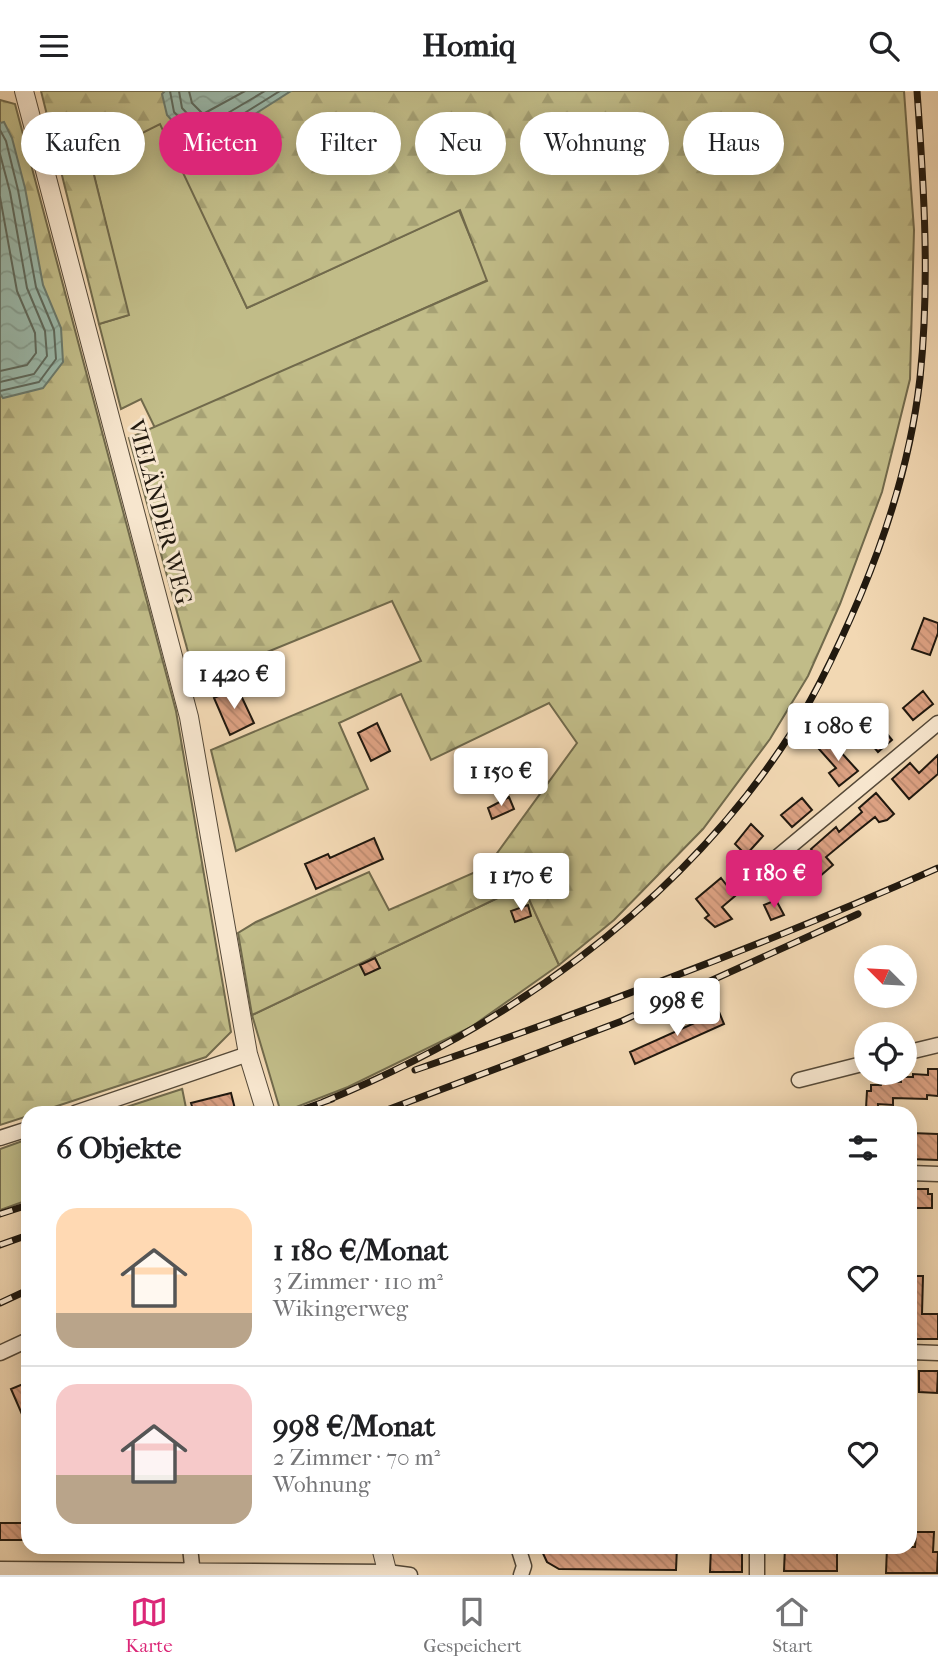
<!DOCTYPE html>
<html lang="de">
<meta charset="utf-8">
<style>
:root{--surface:#fff;--page:#f6f6f6;--text:#202124;--muted:#757577;--line:#e0e0e0;--accent:#db2777}
body{margin:0;font-family:"IM FELL French Canon",serif;background:var(--page);color:var(--text);height:100vh;display:flex;flex-direction:column;font-size:26px;white-space:nowrap}
*{box-sizing:border-box;margin:0}
p{font-size:23px;color:var(--muted)}
.icon{flex:none;width:38px;height:38px;fill:none;stroke:currentColor;stroke-width:2;stroke-linecap:round;stroke-linejoin:round}
.map{position:relative;flex:1;overflow:hidden}
.drawer{position:absolute;left:21px;top:1015px;width:896px;height:448px;display:flex;flex-direction:column;background:var(--surface);border-radius:21px;box-shadow:0 4px 18px #0003}
.drawer>*{flex:none}
.hud{position:absolute;left:21px;top:21px;width:896px;height:63px;display:flex;gap:14px}
.needle{width:46px;rotate:294deg}
.fabs{position:absolute;left:854px;top:854px;display:grid;gap:14px}
.fabs a{display:grid;place-items:center;width:63px;height:63px;border-radius:50%;background:var(--surface);box-shadow:0 4px 18px #0003;font-size:35px}
.price{position:absolute;translate:-50% -60px;padding:0 16px;border-radius:7px;background:#fff;color:#222;font-size:23px;line-height:46px;filter:drop-shadow(0 2px 4px #0008)}
.price::after{content:'';position:absolute;left:50%;top:42px;width:21px;height:16px;margin-left:-10px;background:inherit;clip-path:polygon(0 0,100% 0,50% 100%)}
.price.selected{background:var(--accent);color:#fff}
ul{padding:0;list-style:none}
li{display:flex;align-items:center;gap:21px;height:175px;padding:0 35px}
li+li{border-top:2px solid var(--line)}
li span{display:grid;place-items:center;flex:none;width:196px;height:140px;border-radius:21px;color:#555}
li>.icon{margin-inline-start:auto}
span .icon{width:84px;height:84px;fill:#fffc;stroke-width:1}
li b{font-size:30px}
h2{display:flex;justify-content:space-between;align-items:center;height:84px;padding:0 35px;font-size:30px}
.tag{padding:0 24px;border-radius:32px;background:var(--surface);box-shadow:0 4px 18px #0003;font-size:24px;line-height:63px}
.tag.selected{background:var(--accent);color:#fff}
header{display:flex;justify-content:space-between;align-items:center;height:91px;padding:0 35px;background:var(--surface);font-size:32px;font-weight:800}
.dock{display:flex;justify-content:space-around;align-items:center;height:98px;border-top:2px solid var(--line);background:var(--surface);font-size:19px;color:var(--muted)}
.dock a{display:grid;justify-items:center;gap:4px}
.dock .selected{color:var(--accent)}
.map>svg:first-child{display:block}
.green{fill:#c1bc88;stroke:#716a4c;stroke-width:2}
.forest{fill:url(#forest-firs);stroke:#716a4c;stroke-width:2}
.water{fill:url(#water-waves);stroke:#6a7a6d;stroke-width:2}
.lines{fill:none;stroke-linecap:round;stroke-linejoin:round}
.shore{stroke:#5e6a5e;stroke-width:2}
.building{fill:url(#building-back-hatch);stroke:#21190f;stroke-width:2}
.minor-casing{stroke:#554938;stroke-width:17}
.tertiary-casing{stroke:#554938;stroke-width:20}
.minor{stroke:#f7e6ce;stroke-width:14}
.tertiary{stroke:#f7e6ce;stroke-width:18}
.rail-casing{stroke:#21190f;stroke-width:7}
.rail{stroke:#f7e6ce;stroke-width:4.5;stroke-dasharray:13;stroke-linecap:butt}
.labels{text-anchor:middle;dominant-baseline:central;stroke-width:6;stroke-linejoin:round;paint-order:stroke}
.street-label{font-size:23px;fill:#21190f;stroke:#f7e6ce}
</style>
<header><svg class="icon" aria-label="menu" viewBox="0 0 24 24"><path d="M4 6h16M4 12h16M4 18h16"/></svg>Homiq<svg class="icon" aria-label="search" viewBox="0 0 24 24"><circle cx="10" cy="10" r="6"/><path d="M15 15l6 6"/></svg></header>
<div class="map">
<svg width="938" height="1484" viewBox="0 0 938 1484">
<defs>
<pattern id="forest-firs" width="22" height="20" patternUnits="userSpaceOnUse" patternTransform="scale(1.75)"><rect width="22" height="20" fill="#c1bc88"/><path d="M5 1l3.5 6h-7zM16 11l3.5 6h-7z" fill="#a6a174"/></pattern>
<pattern id="water-waves" width="16" height="10" patternUnits="userSpaceOnUse" patternTransform="scale(1.75)"><rect width="16" height="10" fill="#9bbaac"/><path d="M0 5q4-4 8 0t8 0" fill="none" stroke="#859f93"/></pattern>
<pattern id="building-back-hatch" width="6" height="6" patternUnits="userSpaceOnUse" patternTransform="scale(1.75)"><rect width="6" height="6" fill="#dca182"/><path d="M-1 5l2 2M0 0l6 6M5-1l2 2" fill="none" stroke="#bc8a6f"/></pattern>
</defs>
<rect width="100%" height="100%" fill="#f2d8b3"/>
<filter id="stains"><feTurbulence type="fractalNoise" baseFrequency=".00286" numOctaves="4"/><feColorMatrix values="0 0 0 0 .2 0 0 0 0 .09 0 0 0 0 .02 0 0 0 .5 -.17"/></filter>
<radialGradient id="worn" r=".72"><stop offset=".6" stop-color="#630" stop-opacity="0"/><stop offset="1" stop-color="#630" stop-opacity=".3"/></radialGradient>
<path class="green" d="M161,32l86,185 212,-98 29,70 -333,148 -14,-29 -20,10 -22,-85 29,-9 -38,-156z
M523,795l36,79 -88,62 -123,60 -67,26 -29,-98z
M182,997l5,25h-79l74,-24z
M28,1048v61l-28,10v-61z"/>
<path class="forest" d="M41,0h863l10,139 -4,149 -28,113 -42,112 -32,72 -38,63 -67,90 -89,91 -55,45 -36,-79 -271,129 -14,-82 18,-11 113,-50 20,38 98,-43 90,-124 -28,-40 -118,57 -30,-66 -62,29 29,66 -132,62 -25,-101 210,-89 -29,-60 -196,80 -67,-243 358,-157 -27,-71 -213,98 -87,-184 -70,35 39,156 -30,9z
M0,9l15,4 161,607 55,321 -25,25 -170,56h-8v3l-28,9z"/>
<path class="water" d="M165,0h126l-75,48 -24,4 -25,-28 -5,-21z
M4,31l8,16 13,50 18,97 18,43 2,34 -20,26 -40,10 -3,-4v-271z"/>
<g class="lines">
<path class="shore" d="M170,0l4,21 22,23 18,-3 66,-41
M179,0l3,17 17,18 12,-3 54,-32
M189,0l3,12 11,11 42,-23
M0,39l6,11 12,49 18,97 18,43 2,29 -17,23 -39,9
M0,63l10,38 17,96 18,43 2,25 -13,18 -34,8
M0,106l17,94 18,42 1,20 -9,12 -27,6"/>
</g>
<path class="building" d="M924,527l14,5v10l-8,22 -18,-6z
M237,596l17,36 -24,12 -16,-37z
M923,600l10,13 -20,16 -10,-12z
M858,615l21,26 4,-3 9,11 -14,12 -31,-37z
M377,632l13,28 -19,10 -13,-28z
M829,648l29,32 -19,15 -10,-13 7,-5 -17,-19z
M938,664v19l-29,25 -17,-20 18,-16 9,10z
M876,702l18,21 -7,6 -8,2 -4,-5 -20,16 -29,24 7,8 -14,12 -13,-17 9,-6 -4,-5 25,-22 3,5 23,-20 -3,-4z
M509,706l5,12 -22,10 -4,-11z
M802,707l10,12 -20,17 -11,-12z
M751,733l12,12 -17,19 -11,-11z
M374,747l9,21 -67,30 -11,-25 23,-10 2,4z
M721,787l14,18 -13,11 10,12 -17,8 -10,-9 4,-3 -13,-16z
M776,809l8,15 -13,5 -7,-15z
M528,814l3,11 -16,6 -4,-11z
M375,867l5,10 -15,7 -5,-10z
M719,921l5,12 -89,40 -5,-12z
M928,978h10v27l-11,-1v4l-34,-1v7l-15,-1v4h-12l1,-17h4v-6h10l1,-4 19,1v-5h12v-3l15,1z
M231,1002l5,20h-42l-3,-10z
M911,1042l27,1v26l-28,-1z
M910,1098h18v5h4v14h-22z
M910,1185h13l-1,38h16v25h-28z
M919,1280h19l-1,22 -18,-1z
M28,1291v46l-17,-39z
M0,1432h28v17h-28z
M916,1441h18l-1,20h5l-1,21h-51l1,-26h28z
M540,1456h137l-1,23 -117,-1 -12,-7z
M711,1456h31v25h-32z
M785,1456h10v4l25,1v-3h17v22h-53z"/>
<g class="lines">
<g class="minor-casing">
<path id="minor" d="M751,788l187,-156
M905,962l33,-8
M799,989l67,-17
M75,1022l173,-59
M0,1047l28,-9
M910,1082l28,1
M910,1261l28,1
M0,1262l28,-13
M190,1456l3,28
M518,1456l6,19 -3,9
M0,1478l387,3 23,3
M757,1484v-28"/>
</g>
<g class="tertiary-casing">
<path id="tertiary" d="M24,0l165,626 59,337 18,59
M381,1456l7,28"/>
</g>
<use href="#minor" class="minor"/>
<use href="#tertiary" class="tertiary"/>
<g class="rail-casing">
<path id="rail" d="M415,979c177,-61 352,-126 523,-202
M323,1011c180,-73 349,-192 459,-355 32,-47 57,-101 79,-153 28,-67 51,-144 59,-216 10,-96 4,-191 -3,-287
M293,1022l39,-14
M379,1022l243,-92 236,-107
M0,1123l28,-9
M0,1154l28,-10
M0,1212l28,-13"/>
</g>
<use href="#rail" class="rail"/>
</g>
<g class="labels">
<g class="street-label">
<text transform="translate(160 421) rotate(75)">VIELÄNDER WEG</text>
</g>
</g>
<rect width="100%" height="100%" filter="url(#stains)"/>
<rect width="100%" height="100%" fill="url(#worn)"/>
</svg>
<div class="fabs">
<a><svg class="needle" viewBox="-14 -14 28 28"><path d="M0-13l5 13h-10z" fill="#e53935"/><path d="M0 13l5-13h-10z" fill="#757577"/></svg></a>
<a><svg class="icon" aria-label="locate" viewBox="0 0 24 24"><circle cx="12" cy="12" r="6"/><path d="M12 2v4M12 18v4M2 12h4M18 12h4"/></svg></a>
</div>
<b class="price" style="left:234px;top:620px">1 420 €</b>
<b class="price" style="left:838px;top:672px">1 080 €</b>
<b class="price" style="left:501px;top:717px">1 150 €</b>
<b class="price selected" style="left:774px;top:819px">1 180 €</b>
<b class="price" style="left:521px;top:822px">1 170 €</b>
<b class="price" style="left:677px;top:947px">998 €</b>
<div class="hud">
<a class="tag">Kaufen</a>
<a class="tag selected">Mieten</a>
<a class="tag">Filter</a>
<a class="tag">Neu</a>
<a class="tag">Wohnung</a>
<a class="tag">Haus</a>
</div>
<section class="drawer">
<h2>6 Objekte<svg class="icon" aria-label="filters" viewBox="0 0 24 24"><path d="M4 7h16M4 17h16"/><circle cx="9" cy="7" r="2"/><circle cx="15" cy="17" r="2"/></svg></h2>
<ul>
<li><span style="background:linear-gradient(#ffd9b3 75%,#b9a48a 0)"><svg class="icon" aria-label="home" viewBox="0 0 24 24"><path d="M3 11l9-7 9 7M6 9v11h12V9"/></svg></span><div><b>1 180 €/Monat</b><p>3 Zimmer · 110 m²</p><p>Wikingerweg</p></div><svg class="icon" aria-label="heart" viewBox="0 0 24 24"><path d="M12 20l-8-8c-3-5 5-10 8-4 3-6 11-1 8 4z"/></svg></li>
<li><span style="background:linear-gradient(#f6c9c9 65%,#b9a48a 0)"><svg class="icon" aria-label="home" viewBox="0 0 24 24"><path d="M3 11l9-7 9 7M6 9v11h12V9"/></svg></span><div><b>998 €/Monat</b><p>2 Zimmer · 70 m²</p><p>Wohnung</p></div><svg class="icon" aria-label="heart" viewBox="0 0 24 24"><path d="M12 20l-8-8c-3-5 5-10 8-4 3-6 11-1 8 4z"/></svg></li>
</ul>
</section>
</div>
<nav class="dock">
<a class="selected"><svg class="icon" aria-label="map" viewBox="0 0 24 24"><path d="M3 6l6-2 6 2 6-2v14l-6 2-6-2-6 2zM9 4v14M15 6v14"/></svg>Karte</a>
<a><svg class="icon" aria-label="saved" viewBox="0 0 24 24"><path d="M7 4h10v16l-5-4-5 4z"/></svg>Gespeichert</a>
<a><svg class="icon" aria-label="home" viewBox="0 0 24 24"><path d="M3 11l9-7 9 7M6 9v11h12V9"/></svg>Start</a>
</nav>
